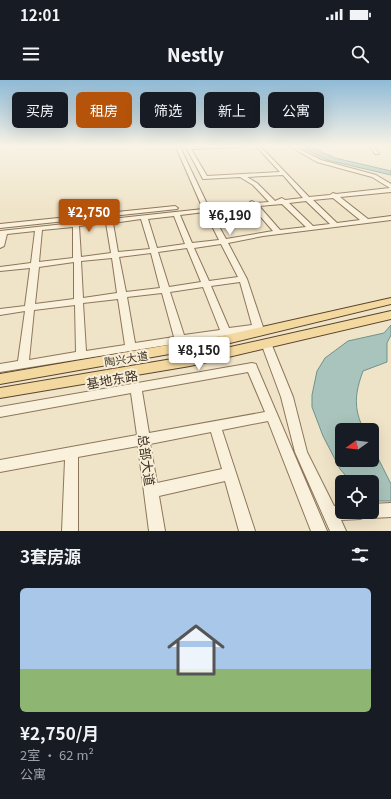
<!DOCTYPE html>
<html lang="zh">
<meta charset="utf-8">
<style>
:root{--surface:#171b24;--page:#20242c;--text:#f1f3f6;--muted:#9ea1a6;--accent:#b45309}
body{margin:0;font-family:Georgia,"Noto Sans SC",serif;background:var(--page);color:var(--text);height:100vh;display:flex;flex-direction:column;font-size:15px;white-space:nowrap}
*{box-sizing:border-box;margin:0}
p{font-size:13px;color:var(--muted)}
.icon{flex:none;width:22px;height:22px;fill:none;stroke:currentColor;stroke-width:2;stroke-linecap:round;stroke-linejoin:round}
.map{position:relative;height:451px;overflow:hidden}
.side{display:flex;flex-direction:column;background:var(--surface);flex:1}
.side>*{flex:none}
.banner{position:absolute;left:12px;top:12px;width:367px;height:36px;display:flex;gap:8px}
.needle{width:26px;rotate:256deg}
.tools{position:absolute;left:335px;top:343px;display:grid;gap:8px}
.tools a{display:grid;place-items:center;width:44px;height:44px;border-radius:6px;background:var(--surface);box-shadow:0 4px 16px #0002;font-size:20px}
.price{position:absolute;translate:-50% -34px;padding:0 9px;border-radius:4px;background:#fff;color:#222;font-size:13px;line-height:26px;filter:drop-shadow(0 1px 2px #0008)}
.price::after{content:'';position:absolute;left:50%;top:24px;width:12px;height:9px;margin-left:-6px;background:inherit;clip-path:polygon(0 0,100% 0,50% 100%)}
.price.selected{background:var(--accent);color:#fff}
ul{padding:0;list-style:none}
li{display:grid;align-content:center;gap:8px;height:212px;padding:0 20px}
li span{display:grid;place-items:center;height:124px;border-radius:6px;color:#555}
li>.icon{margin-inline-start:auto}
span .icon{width:72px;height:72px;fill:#fffc;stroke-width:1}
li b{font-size:17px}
h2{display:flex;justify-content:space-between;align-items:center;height:48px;padding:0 20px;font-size:17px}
.tag{padding:0 14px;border-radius:6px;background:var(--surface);box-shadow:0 4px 16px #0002;font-size:14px;line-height:36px}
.tag.selected{background:var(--accent);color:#fff}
.status{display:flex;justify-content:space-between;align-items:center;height:28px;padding:0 20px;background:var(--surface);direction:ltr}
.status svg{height:11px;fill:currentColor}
header{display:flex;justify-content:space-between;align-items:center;height:52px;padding:0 20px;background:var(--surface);font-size:18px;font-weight:800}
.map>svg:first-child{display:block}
.water{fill:#a9c4bc;stroke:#6f938a}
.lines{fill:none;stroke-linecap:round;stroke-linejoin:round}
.minor-casing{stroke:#8d765c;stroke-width:2}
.major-casing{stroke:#5b4430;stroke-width:2}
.minor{fill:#faf1dc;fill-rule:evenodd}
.major{fill:#f3d9a0;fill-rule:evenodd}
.labels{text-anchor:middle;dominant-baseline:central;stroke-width:4;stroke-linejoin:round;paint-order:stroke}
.street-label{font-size:11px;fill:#3d2e20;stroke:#f7eed8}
.near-street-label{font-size:13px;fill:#3d2e20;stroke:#f7eed8}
</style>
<div class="status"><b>12:01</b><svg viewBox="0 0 49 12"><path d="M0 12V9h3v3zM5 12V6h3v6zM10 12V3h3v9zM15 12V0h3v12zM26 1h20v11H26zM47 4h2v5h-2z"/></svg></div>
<header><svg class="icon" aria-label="menu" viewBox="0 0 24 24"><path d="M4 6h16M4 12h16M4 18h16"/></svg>Nestly<svg class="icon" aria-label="search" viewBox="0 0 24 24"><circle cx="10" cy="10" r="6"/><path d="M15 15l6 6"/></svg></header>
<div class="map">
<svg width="391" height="451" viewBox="0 0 391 451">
<rect width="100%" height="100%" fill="#f0e4c8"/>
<path class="water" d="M300,66h9l26,12 56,13v4l-64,-15z
M391,245v10l-4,8v19l-24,9c-8,22 -10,37 1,59h-22v30h30v-14l19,38v17h-19v-19h-21l-11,-13 -17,-33 -11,-29v-12l5,-24 8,-13 23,-17 36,-8z"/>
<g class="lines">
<g class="minor-casing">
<path id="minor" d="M177,66l3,1 29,61 40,-4 1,-2 2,-1 3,2 14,-1 -16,-17 -13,-8 -37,2 -17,-32 58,-1 -2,1 -51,2 16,27 73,-4 -24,-26h4l49,51 21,-2 3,-2 3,1 54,-6 -18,-11 -55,-15 -28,-16h5l27,14 55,15 15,9v8l-51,5 28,22 23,-3v4l-128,16 -35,7 19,36 16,48 1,6 -2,2h-6l-2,-4 -254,41v-8l18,-3 7,-50 -25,4v-6l25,-3 5,-38 -30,3v-4l31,-4 4,-32 -28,3 -3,12 -4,2v-17l203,-22 -27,-62zM283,95l20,23 -18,2 -3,-2 -7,3 -18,-18 -10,-6zM333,118l27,22 -23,3 -24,-23zM306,121l24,23 -17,2 -24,-23zM282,124l24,23 -26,3 -21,-24zM252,127l21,24 -47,8 -15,-27zM205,132l14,28 -27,3 -12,-28zM174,136l11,28 -28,4 -9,-29zM141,139l9,30 -32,3 -5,-29zM106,143l5,30 -30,4 -2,-31zM73,147v31l-34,4 3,-32zM221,164l17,33 -29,4 -15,-33zM187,168l14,34 -32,5 -11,-35zM151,173l9,35 -34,4 -7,-35zM112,178l5,35 -34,5 -2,-37zM74,182v37l-39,5 4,-37zM240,202l12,43 -23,3 -18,-42zM203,207l17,43 -36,5 -14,-43zM162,213l12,44 -39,6 -8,-46zM118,219l7,46 -39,6 -3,-48zM75,225l1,47 -47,8 5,-50z
M370,66h4l5,8h-4z
M175,126l3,2 -1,1 -177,19v-4z
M266,260l4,1 1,2 22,54 14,55 27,54 8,-1v7h30v-8l19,-1v14l-19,1 -6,-3 -1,2 -5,2 -19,1 5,11h-16l-35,-79 -14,-55 -20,-54 1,-2z
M252,283l4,1 1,3 70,164h-16l-43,-110 -46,9 33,101h-16l-14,-50 -66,15 6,35h-16l-11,-85 -60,11v74h-16l3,-71 -65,12v-12l137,-25 -6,-42 -131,24v-10zM248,292l17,40 -116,21 -7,-42zM211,352l11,37 -65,14 -7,-39z"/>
</g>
<g class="major-casing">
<path id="major" d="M391,218v6l-165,40 -226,40v-10l226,-39z
M391,231v8l-201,47 -190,32v-10l190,-32z"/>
</g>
<use href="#minor" class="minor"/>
<use href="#major" class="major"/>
</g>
<linearGradient id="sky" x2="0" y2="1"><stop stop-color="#8fbad6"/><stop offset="0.51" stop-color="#f8f3e6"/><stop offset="1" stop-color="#f8f3e6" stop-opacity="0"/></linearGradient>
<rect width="391" height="129" fill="url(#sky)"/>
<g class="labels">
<g class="street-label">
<text transform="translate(126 278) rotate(-9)">陶兴大道</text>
</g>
<g class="near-street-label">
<text transform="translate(112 299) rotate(-10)">基地东路</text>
<text transform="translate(147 380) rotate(82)">总部大道</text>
</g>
</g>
</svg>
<div class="tools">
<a><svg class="needle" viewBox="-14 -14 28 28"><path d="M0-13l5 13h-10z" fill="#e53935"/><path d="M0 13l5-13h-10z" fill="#9ea1a6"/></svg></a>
<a><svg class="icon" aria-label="locate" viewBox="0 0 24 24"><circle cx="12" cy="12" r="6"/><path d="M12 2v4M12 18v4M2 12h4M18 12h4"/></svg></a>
</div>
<b class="price selected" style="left:89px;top:153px">¥2,750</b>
<b class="price" style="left:230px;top:156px">¥6,190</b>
<b class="price" style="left:199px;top:291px">¥8,150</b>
<div class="banner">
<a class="tag">买房</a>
<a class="tag selected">租房</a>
<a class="tag">筛选</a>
<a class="tag">新上</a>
<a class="tag">公寓</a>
</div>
</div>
<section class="side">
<h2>3套房源<svg class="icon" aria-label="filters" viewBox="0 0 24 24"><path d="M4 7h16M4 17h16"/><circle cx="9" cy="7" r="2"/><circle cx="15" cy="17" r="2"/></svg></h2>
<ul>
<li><span style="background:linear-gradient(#a9c7e8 65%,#8fb573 0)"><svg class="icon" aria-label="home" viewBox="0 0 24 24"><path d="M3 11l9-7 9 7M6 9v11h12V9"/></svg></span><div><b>¥2,750/月</b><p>2室 · 62 m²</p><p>公寓</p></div></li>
</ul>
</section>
